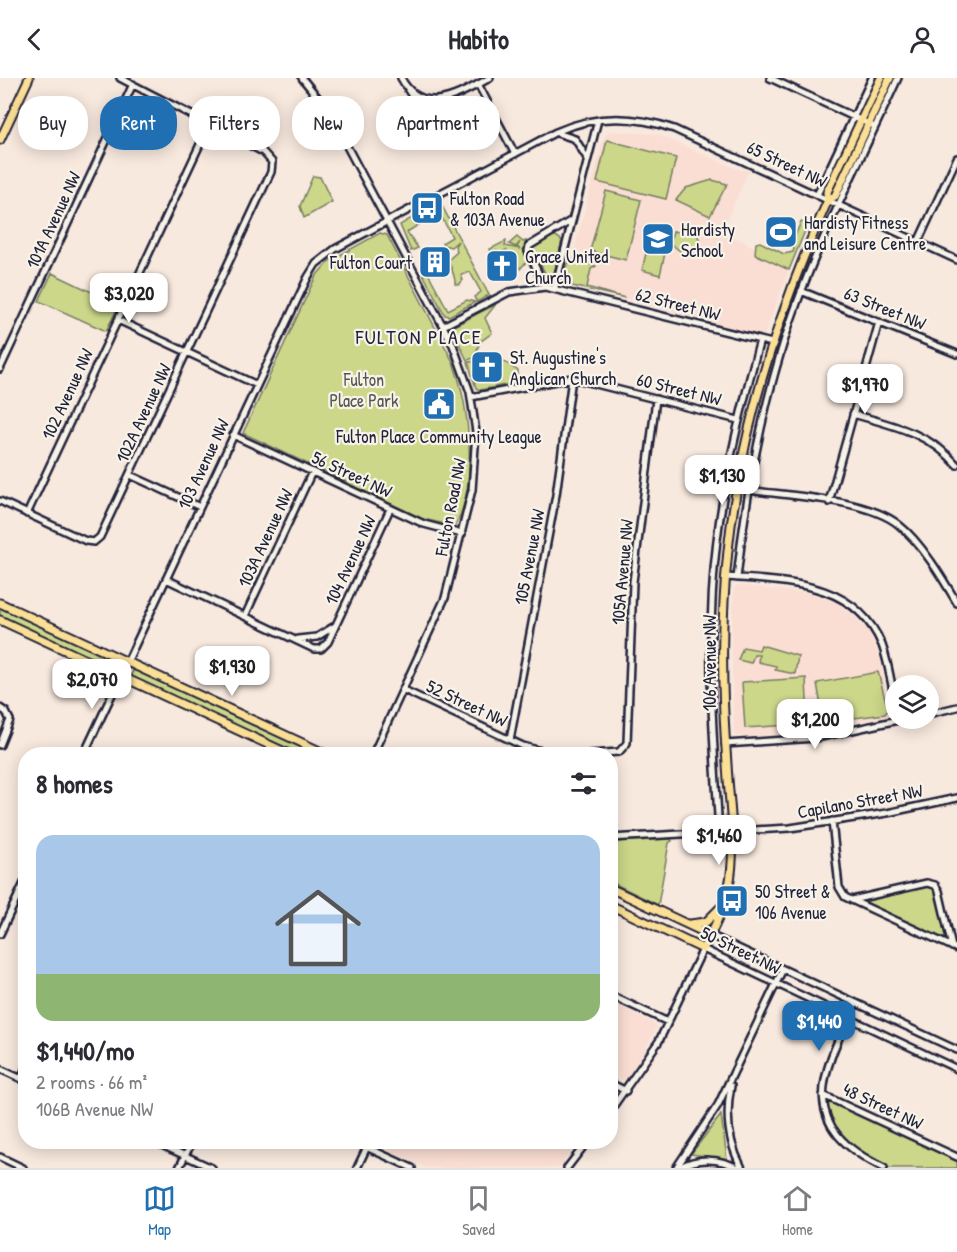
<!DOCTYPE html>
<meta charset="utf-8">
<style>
:root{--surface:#fff;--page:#f7f7f7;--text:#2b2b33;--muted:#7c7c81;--line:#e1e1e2;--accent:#1f6fb2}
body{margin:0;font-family:"Patrick Hand",sans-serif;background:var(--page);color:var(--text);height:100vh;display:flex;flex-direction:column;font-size:22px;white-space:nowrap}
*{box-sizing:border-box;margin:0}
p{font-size:20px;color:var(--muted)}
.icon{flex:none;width:33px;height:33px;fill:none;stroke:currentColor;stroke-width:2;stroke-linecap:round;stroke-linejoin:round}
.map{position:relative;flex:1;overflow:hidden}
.side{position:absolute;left:18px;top:669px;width:600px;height:402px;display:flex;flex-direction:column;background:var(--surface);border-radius:24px;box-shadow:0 3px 15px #0003}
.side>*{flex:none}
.hud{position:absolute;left:18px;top:18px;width:600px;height:54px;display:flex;gap:12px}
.buttons{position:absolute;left:885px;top:597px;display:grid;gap:12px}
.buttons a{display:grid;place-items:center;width:54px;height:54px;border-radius:50%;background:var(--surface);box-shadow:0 3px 15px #0003;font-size:30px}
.price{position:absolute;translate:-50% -51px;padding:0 14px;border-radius:12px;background:#fff;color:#222;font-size:20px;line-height:39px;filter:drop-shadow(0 2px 3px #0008)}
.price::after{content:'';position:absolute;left:50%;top:36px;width:18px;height:14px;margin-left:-9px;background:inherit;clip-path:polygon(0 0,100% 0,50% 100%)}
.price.current{background:var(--accent);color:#fff}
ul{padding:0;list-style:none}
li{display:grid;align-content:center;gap:12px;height:318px;padding:0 18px}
li span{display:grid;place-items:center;height:186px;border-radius:18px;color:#555}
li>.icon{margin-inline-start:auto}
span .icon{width:108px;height:108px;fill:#fffc;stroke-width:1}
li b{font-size:26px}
h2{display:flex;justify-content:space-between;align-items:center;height:72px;padding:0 18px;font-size:26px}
.pill{padding:0 21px;border-radius:24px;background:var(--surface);box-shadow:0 3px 15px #0003;font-size:21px;line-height:54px}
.pill.current{background:var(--accent);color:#fff}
header{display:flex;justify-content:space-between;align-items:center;height:78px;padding:0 18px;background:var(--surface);font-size:27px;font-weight:700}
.tabs{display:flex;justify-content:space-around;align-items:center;height:84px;border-top:2px solid var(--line);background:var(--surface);font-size:16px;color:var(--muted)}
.tabs a{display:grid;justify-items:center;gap:3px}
.tabs .current{color:var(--accent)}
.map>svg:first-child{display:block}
.built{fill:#faded3}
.green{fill:#ccd78a;stroke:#777c62;stroke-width:1.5}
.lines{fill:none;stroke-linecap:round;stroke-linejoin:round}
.minor-casing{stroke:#22223b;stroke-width:10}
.major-casing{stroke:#22223b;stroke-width:11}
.minor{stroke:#f7f3e8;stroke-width:5}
.major{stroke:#fbdf96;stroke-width:7}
.labels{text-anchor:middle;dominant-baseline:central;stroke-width:4.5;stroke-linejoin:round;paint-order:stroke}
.street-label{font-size:18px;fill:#22223b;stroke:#f7f3e8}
.poi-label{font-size:18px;fill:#22223b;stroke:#f7f3e8;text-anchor:start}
.park-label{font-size:18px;fill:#555853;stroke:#f7f3e8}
.neighbourhood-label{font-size:20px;letter-spacing:1.5px;fill:#22223b;stroke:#f7f3e8}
</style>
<header><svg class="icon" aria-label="back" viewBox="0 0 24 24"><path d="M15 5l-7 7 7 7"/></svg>Habito<svg class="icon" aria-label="person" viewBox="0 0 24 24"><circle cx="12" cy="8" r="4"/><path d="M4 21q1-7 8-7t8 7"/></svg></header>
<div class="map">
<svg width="957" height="1090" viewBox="0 0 957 1090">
<rect width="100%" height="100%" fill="#f8e9de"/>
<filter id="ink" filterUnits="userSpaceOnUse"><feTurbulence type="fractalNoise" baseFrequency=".0167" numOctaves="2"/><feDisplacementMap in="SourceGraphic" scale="12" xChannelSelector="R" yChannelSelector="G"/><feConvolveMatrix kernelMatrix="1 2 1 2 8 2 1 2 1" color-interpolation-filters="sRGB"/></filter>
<g filter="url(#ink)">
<path class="built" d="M610,53l47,3 80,35 12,2 -27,60 35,17 -2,6 34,16 -25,66 -193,-52 -4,-7 37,-141z
M737,507l72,8 29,10 15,12 16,17 11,25 9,59 -86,17 -63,4 -6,-2 -3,-95 3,-52z
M614,925l44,23 -20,36 -13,18h-4l-10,-5 -1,-65z
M373,1064h206l-20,26h-134z"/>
<path class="green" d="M607,62l69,18 -10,41 -69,-17z
M313,98l7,1 12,25 -28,16 -4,-12z
M712,102l15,4 -17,32 -34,-16 10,-12z
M606,113l35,9 -15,60 -36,-9z
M440,124l49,93 -12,7 -3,-5 7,-5 -11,-20 -9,3 2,5 -4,5 -4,-1c1,-7 -5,-18 -7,-24l9,-8 -2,-6 3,-5 -7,6 -8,-2 -1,-2 10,-6 -12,-23 -8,2 -6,-7z
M425,132l3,9 -21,13 11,16 -7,3 -11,-26z
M806,142l3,1 -20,49 -34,-16 1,-11 4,-1 24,12 9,-2 1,-3 -3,-4 10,-23 3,1z
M686,147l6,1 9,16 -4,9 -5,3 -4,-6 -8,3 -10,-8 3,-12 9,2z
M380,155l7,2 66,127c16,43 26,121 2,164l-32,-7 -180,-86 73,-157 13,-15z
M554,157l8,5 -9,38 -4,2 -17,-31z
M517,159l6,5 3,-1 -3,8 4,12 -7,8 -8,-16 -3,1 -3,-4 -7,4 -3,-4 3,8 -4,2 -5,-11 16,-8 -1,5 15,3 -3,-2 3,-5 -4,5 -7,-3z
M648,167l18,4 -6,26 -18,-5z
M572,181l24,7 -5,3 -4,18 38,11 -62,-14 3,-18z
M427,193l21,39 19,-10 8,2 -26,14 -4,-1 -22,-41z
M52,195l67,32 -13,26 -67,-30z
M496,226l-11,14 7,15 -12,9 -6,16 -7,2 -14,-29 1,-5z
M497,278h2v19l3,-15 16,11 1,11 -39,8 -4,-2 -8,-26 10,-1 1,16 17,1 3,-12z
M0,528l114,53 1,5 -5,3 -110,-51z
M761,567l37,11 -3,18 -20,-4 1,-4 -18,-4 1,-7h-5l-3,8 -13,-3 5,-13 16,3z
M134,592h3l180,84h-21l-163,-76 -2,-4z
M878,594l10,38 -3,4 -31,4 -1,-6 -30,6 -6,-35z
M806,600l2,46 -63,4 -3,-46z
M670,761l2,2 -3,2 -11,62 -47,-23v-40z
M927,805l8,2 18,62 -102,-46z
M823,1017l134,62v11h-73l-37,-23 -18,-26z
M721,1037l6,44 -36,-5z"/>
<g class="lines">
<g class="minor-casing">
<path id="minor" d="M302,0l25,31 126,236 17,47 6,40 -4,58 -27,108 -72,156
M401,0c22,41 60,15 89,0
M770,0l101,47
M478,6l37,70
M408,12l14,21h6l19,-10
M557,55l18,6 12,19
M817,117l55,-117
M918,164l39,-84
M545,209l-17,-36 1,-5 43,-26
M555,209l43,-167
M801,213l156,63
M118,242l139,65
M443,248l66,-34 36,-5 227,56
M0,291l133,-285
M471,319l101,-19 166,42
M853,336c39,11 77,19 104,51
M233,357l191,89 38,10
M130,397l70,32
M748,412c41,6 120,9 151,35 22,17 44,54 58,78
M0,423l86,40 8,1 6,-5 171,-365 1,-10 -9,-10 -143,-74
M829,424l50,-180
M27,436l183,-391
M726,499c59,5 129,3 156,68 7,19 9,40 14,59
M737,500c11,-103 31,-204 70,-301 27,-68 61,-133 91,-199
M166,501l148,70h7l7,-7 62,-133
M245,538l67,-144
M298,561l19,-2 16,-10
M404,612l119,56 29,8
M0,630l6,4 4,8 -10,25
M928,636l29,-7
M510,662l46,-245 16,-117
M725,666l91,-6 91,-20
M87,672l10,4
M84,676l224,-477 8,-13 19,-15 221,-117c38,-17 78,-17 118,-3l283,131
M590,676l29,-2 8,-9 6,-161 23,-183
M832,743l7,66 6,10 112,52
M719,754c-6,-97 -14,-194 -2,-292 8,-68 25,-134 43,-200
M610,760l180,-10 97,-15 70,-15
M852,822l75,-17 8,2 4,6 13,56
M0,856l26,-55
M710,857l247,115
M610,917l58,27
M855,925c-33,71 -61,122 29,165
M0,991l26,12
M21,1000l5,-10
M610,1005l16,8
M731,1008c-6,29 -3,56 11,82
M823,1017l134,62
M610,1033l49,-70 44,-92 254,120
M155,1064l57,26
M355,1064l57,26
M0,1079l23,11
M179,1090l13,-26
M357,1090l10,-21
M567,1090l20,-26
M676,1090l42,-63 65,-136
M679,1090c18,-11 40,-10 59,0"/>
</g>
<g class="major-casing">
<path id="major" d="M0,62l29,-62
M828,122l7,-4 55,-118
M0,525l326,151
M0,542l289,134
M610,810l100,47
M610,827l93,44c11,-20 21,-40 26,-63 8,-39 0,-82 -2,-122 -4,-54 -6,-109 -3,-163 7,-140 47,-274 104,-401l-1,-8 54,-114
M690,846l16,-2 15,-15"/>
</g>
<use href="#minor" class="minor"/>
<use href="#major" class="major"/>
</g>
</g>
<defs>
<g id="bus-square" transform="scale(1.725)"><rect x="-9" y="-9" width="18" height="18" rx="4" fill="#1f6fb2" stroke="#f7f3e8"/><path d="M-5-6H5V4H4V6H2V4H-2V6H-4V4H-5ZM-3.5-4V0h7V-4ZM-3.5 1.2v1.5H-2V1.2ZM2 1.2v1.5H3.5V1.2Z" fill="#fff"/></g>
<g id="stadium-square" transform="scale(1.725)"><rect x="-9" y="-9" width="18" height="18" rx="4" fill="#1f6fb2" stroke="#f7f3e8"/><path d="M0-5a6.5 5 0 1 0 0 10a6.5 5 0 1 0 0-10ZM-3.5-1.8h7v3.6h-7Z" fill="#fff"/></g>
<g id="school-square" transform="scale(1.725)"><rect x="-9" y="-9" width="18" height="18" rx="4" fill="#1f6fb2" stroke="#f7f3e8"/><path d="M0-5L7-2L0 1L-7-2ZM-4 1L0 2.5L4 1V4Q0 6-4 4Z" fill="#fff"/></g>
<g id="building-square" transform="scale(1.725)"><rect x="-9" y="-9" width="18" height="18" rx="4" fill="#1f6fb2" stroke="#f7f3e8"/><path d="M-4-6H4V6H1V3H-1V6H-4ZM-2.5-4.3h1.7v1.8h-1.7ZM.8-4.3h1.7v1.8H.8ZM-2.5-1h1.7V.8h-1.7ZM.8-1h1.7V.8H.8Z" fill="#fff"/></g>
<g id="church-square" transform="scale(1.725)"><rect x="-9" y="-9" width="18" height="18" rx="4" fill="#1f6fb2" stroke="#f7f3e8"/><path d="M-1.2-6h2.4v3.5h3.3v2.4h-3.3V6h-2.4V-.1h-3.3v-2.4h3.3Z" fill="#fff"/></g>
<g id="civic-square" transform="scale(1.725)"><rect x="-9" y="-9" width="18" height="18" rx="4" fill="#1f6fb2" stroke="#f7f3e8"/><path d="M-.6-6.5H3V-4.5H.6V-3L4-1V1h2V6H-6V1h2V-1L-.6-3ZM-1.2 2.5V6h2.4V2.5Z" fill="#fff"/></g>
</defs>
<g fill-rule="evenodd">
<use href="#bus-square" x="427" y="130"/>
<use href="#stadium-square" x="781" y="154"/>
<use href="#school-square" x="658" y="161"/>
<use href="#building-square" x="435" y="184"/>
<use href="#church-square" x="502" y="188"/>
<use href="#church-square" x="487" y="289"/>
<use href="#civic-square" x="439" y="326"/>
<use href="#bus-square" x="732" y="823"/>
</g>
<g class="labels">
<g class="street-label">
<text transform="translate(787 86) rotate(25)">65 Street NW</text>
<text transform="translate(53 142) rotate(-65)">101A Avenue NW</text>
<text transform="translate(678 226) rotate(14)">62 Street NW</text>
<text transform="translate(885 230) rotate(22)">63 Street NW</text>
<text transform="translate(679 311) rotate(14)">60 Street NW</text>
<text transform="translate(67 316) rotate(-65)">102 Avenue NW</text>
<text transform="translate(143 335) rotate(-65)">102A Avenue NW</text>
<text transform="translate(203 386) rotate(-65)">103 Avenue NW</text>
<text transform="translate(352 396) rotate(25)">56 Street NW</text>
<text transform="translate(450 429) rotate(-79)">Fulton Road NW</text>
<text transform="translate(265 460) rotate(-65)">103A Avenue NW</text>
<text transform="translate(529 479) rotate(-79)">105 Avenue NW</text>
<text transform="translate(350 482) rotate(-65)">104 Avenue NW</text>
<text transform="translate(622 494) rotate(-85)">105A Avenue NW</text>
<text transform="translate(709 585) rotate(-90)">106 Avenue NW</text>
<text transform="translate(467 625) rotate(25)">52 Street NW</text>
<text transform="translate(860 723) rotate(-10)">Capilano Street NW</text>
<text transform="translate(741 872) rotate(26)">50 Street NW</text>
<text transform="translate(883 1028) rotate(25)">48 Street NW</text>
</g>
<g class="poi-label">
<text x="450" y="120">Fulton Road<tspan x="450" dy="21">&amp; 103A Avenue</tspan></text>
<text x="804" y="144">Hardisty Fitness<tspan x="804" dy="21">and Leisure Centre</tspan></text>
<text x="681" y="151">Hardisty<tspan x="681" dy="21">School</tspan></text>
<text x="525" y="178">Grace United<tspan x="525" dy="21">Church</tspan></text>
<text x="412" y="184" text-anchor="end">Fulton Court</text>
<text x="510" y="279">St. Augustine's<tspan x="510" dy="21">Anglican Church</tspan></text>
<text x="439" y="358" text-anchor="middle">Fulton Place Community League</text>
<text x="755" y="813">50 Street &amp;<tspan x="755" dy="21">106 Avenue</tspan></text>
</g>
<g class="park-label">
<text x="364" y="301">Fulton<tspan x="364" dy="21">Place Park</tspan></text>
</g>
<g class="neighbourhood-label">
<text x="419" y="258">FULTON PLACE</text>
</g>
</g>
</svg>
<div class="buttons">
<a><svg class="icon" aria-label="layers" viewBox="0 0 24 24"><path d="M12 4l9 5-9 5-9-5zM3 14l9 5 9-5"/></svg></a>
</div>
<b class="price" style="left:129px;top:246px">$3,020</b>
<b class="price" style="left:865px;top:337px">$1,970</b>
<b class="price" style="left:722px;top:428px">$1,130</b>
<b class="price" style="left:232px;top:619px">$1,930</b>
<b class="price" style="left:92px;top:632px">$2,070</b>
<b class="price" style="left:815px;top:672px">$1,200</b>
<b class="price" style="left:719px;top:788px">$1,460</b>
<b class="price current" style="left:819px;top:974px">$1,440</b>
<div class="hud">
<a class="pill">Buy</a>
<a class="pill current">Rent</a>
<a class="pill">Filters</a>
<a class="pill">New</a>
<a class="pill">Apartment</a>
</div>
<section class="side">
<h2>8 homes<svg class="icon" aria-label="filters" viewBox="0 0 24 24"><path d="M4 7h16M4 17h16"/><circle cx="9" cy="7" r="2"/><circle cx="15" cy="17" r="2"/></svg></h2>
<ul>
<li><span style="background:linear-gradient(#a9c7e8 75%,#8fb573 0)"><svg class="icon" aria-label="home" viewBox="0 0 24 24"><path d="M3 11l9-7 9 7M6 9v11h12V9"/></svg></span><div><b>$1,440/mo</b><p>2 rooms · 66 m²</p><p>106B Avenue NW</p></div></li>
</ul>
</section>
</div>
<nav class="tabs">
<a class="current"><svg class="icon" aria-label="map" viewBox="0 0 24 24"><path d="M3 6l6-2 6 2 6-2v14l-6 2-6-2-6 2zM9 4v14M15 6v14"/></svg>Map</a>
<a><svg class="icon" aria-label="saved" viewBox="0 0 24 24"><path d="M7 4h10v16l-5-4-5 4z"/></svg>Saved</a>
<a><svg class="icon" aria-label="home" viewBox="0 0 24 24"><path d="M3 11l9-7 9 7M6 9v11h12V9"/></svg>Home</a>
</nav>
